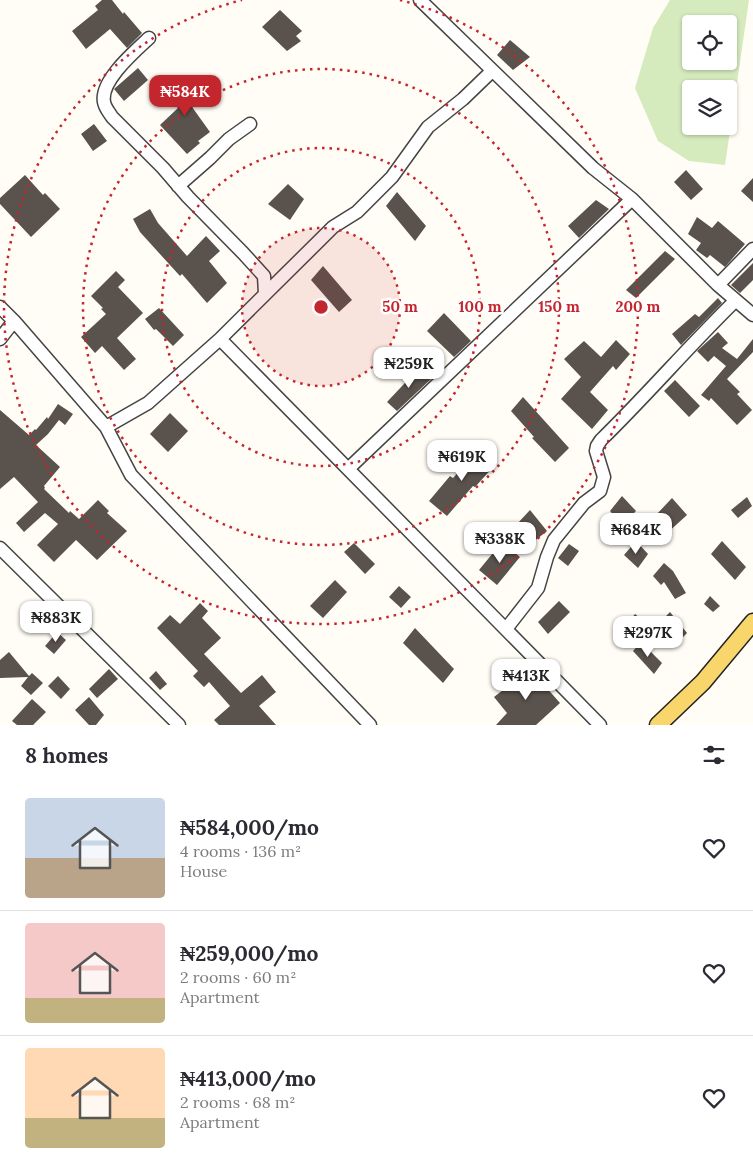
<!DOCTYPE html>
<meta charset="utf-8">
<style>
:root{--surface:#fff;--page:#f7f7f7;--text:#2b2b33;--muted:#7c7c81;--line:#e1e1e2;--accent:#c4262e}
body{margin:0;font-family:Lora,serif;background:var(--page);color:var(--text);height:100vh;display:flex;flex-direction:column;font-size:19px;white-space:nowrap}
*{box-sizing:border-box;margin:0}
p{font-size:16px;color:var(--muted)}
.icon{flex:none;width:28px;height:28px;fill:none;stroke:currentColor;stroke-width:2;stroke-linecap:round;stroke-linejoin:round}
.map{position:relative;height:725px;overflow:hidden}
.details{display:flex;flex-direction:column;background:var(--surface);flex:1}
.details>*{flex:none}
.controls{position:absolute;left:682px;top:15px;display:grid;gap:10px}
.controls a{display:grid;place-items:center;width:55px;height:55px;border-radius:5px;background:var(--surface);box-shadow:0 1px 4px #0004;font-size:25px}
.price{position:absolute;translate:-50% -42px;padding:0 11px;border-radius:10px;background:#fff;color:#222;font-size:16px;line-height:32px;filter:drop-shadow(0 1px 2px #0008)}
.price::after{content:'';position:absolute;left:50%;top:30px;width:15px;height:11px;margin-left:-8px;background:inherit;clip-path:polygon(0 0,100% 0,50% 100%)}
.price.selected{background:var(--accent);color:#fff}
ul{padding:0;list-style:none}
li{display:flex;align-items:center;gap:15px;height:125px;padding:0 25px}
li+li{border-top:1px solid var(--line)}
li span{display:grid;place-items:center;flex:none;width:140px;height:100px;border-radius:5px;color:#555}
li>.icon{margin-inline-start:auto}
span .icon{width:60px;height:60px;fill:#fffc;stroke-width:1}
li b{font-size:21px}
h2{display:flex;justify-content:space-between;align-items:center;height:60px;padding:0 25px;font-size:21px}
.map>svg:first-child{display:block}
.green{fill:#d5ebbd;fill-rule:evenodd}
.building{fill:#5a524d}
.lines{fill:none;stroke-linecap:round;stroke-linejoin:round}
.minor-casing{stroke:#444;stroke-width:15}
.major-casing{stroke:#222;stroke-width:19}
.minor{stroke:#fff;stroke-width:12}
.major{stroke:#f9d66b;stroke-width:16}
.ring{fill:none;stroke:#c4262e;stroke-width:2.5;stroke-dasharray:2.5 5}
.centre{fill:#c4262e;stroke:#fff;stroke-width:2.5}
.ring-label{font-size:15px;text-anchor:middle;font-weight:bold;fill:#c4262e;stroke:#fff;stroke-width:5;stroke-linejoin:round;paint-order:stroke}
</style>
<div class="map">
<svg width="753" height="725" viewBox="0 0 753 725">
<rect width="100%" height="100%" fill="#fffdf5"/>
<path class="green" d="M670,0h79l-24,165 -36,-4 -31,-20 -23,-53 18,-60zM691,24h38v37h-38zM691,89h38v37h-38z"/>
<path class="building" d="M102,0h10l11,14 1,-2 18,21 -15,15 -17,-19 -24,20 -14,-18 26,-21 -3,-4z
M280,10l22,21 -6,5 5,5 -14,10 -25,-24z
M510,40l20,17 -17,13 -16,-15z
M138,68l10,12 -24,21 -10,-12z
M184,76l7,13 4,-2 9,12 -12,8 18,25 -12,9 2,2 -13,11 -27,-29 18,-17 -2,-2 2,-2 -10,-18z
M94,124l13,17 -14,10 -12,-17z
M686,170l17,19 -12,11 -17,-18z
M25,175l18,20 2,-2 15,16 -29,28 -31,-33v-6z
M753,178v24l-12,-11z
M288,184l16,15 -14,21 -22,-16z
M397,192l29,34 -11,15 -29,-35z
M596,200l13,9 -30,29 -11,-12z
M150,209l8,14 29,33 19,-20 14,15 -11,10 18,22 -20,20 -25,-29 -2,2 -21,-23 -19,-21 -7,-13z
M697,217l15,11 6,-7 27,23 -20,23 -15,-12 -3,3 -11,-8 5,-7 -13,-9z
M665,251l10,8 -39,39 -10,-8z
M753,263v17l-13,13 -9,-8z
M323,266l29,34 -13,12 -28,-32z
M116,271l9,9 -7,7 25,26 -26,25 19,21 -12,11 -22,-24 -7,7 -14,-16 25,-23 -5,-5 2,-1 -12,-12z
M718,298l4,5 -41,42 -9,-11 23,-20 4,3z
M159,308l25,27 -11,11 -17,-17 -2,1 -9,-11z
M444,313l27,28 -17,16 -27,-26z
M718,332l10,11 -6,5 15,11 16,-20v13l-26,27 13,13 -3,2 15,16 -15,15 -26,-27 -2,3 -8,-6 25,-29 -12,-10 -6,6 -11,-11z
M616,340l14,14 -14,16 -3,-4 -23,26 18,18 -16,19 -31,-30 20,-22 -17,-18 20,-18 17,16z
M419,368l12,11 -34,32 -10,-9z
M675,380l25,26 -11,11 -25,-26z
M523,397l46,51 -14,14 -23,-24 2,-1 -23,-26z
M58,404l15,10 -8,11 -6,-5 -11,14 -12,11 24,22 -16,19 1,2 -1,1 25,24 1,-2 9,8 19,-19 11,11 -2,2 20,18 -30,29 -21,-20 -22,22 -17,-17 21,-21 -13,-11 -21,19 -8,-9 22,-21 -24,-25 -14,12v-79l29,25 6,-6 1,1 11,-13 1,2z
M170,413l18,18 -20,21 -18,-18z
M480,448l16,16 -21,23 -2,-1 -26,30 -18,-15 21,-25 3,2z
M622,496l14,15 -14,14 -12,-14z
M747,497l5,9 -14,12 -7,-8z
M672,498l15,17 -21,19 -7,-9 3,-3 -6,-7z
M530,510l17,21 -15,12 -15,-19z
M636,541l12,13 -10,14 -14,-13z
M722,541l24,26 -11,13 -24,-26z
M502,542l18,15 -23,28 -18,-15z
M354,543l21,21 -10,10 -21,-22z
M569,544l10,7 -11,15 -10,-8z
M664,563l9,8 13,22 -11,6 -11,-17 -3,3 -8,-9z
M335,580l12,12 -24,26 -13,-12z
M399,586l12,11 -10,11 -12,-11z
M710,596l10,10 -7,6 -9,-8z
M559,601l11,11 -22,22 -10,-12z
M200,603l8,8 -6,7 19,20 -17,16 37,39 21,-18 14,17 -17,14 17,19h-57l-5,-5 16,-14 -21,-24 -5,5 -11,-11 5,-5 -41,-43 13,-13 10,9z
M670,612l17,21 -15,15 -17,-21z
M635,614l6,5 -16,24 -7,-8z
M415,628l39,41 -11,14 -40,-40z
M57,632l9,8 -12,14 -9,-8z
M641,642l21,21 -8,11 -21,-23z
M9,652l20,24 3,-3 11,10 -12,12 -10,-9 7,-9 -28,1v-18z
M109,669l9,10 -21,19 -8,-9z
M530,669l30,34 -24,22h-40l11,-12 -13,-16z
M156,671l11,13 -7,6 -11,-12z
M58,676l12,13 -9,10 -13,-13z
M89,697l15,18 -8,10h-7l-14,-15z
M32,699l14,13 -13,13h-16l-5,-4z"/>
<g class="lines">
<g class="minor-casing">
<path id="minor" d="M420,0l173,168 39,31 86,86 35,30
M149,38c-15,14 -49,43 -45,64 1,6 5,10 8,15l51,51 25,29 55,56 21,23 1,18
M178,186l32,-28 19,-19 21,-15
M718,285l35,-36
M0,307l14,14 92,106 25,48 239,250
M0,339l14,-18
M220,339l380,386
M106,427l42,-24 72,-64 113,-112 24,-15 35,-35 36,-50 35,-28 29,-28
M348,469l284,-270
M0,548l179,177
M506,629l32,-41 9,-31 7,-17 30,-37 16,-12 4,-14 -8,-26 1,-5 4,-6c46,-45 88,-94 134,-139"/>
</g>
<g class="major-casing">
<path id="major" d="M658,725l45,-43 50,-60"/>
</g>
<use href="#minor" class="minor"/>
<use href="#major" class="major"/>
</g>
<circle cx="321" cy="307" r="79" fill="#c4262e" fill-opacity=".12"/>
<g class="ring">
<circle cx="321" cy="307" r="79"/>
<circle cx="321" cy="307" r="159"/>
<circle cx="321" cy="307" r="238"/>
<path d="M400 0A317 317 0 1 1 242 0"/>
</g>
<circle cx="321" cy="307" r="8" class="centre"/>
<g class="ring-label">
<text x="400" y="312">50 m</text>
<text x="480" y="312">100 m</text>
<text x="559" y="312">150 m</text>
<text x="638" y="312">200 m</text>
</g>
</svg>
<div class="controls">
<a><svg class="icon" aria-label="locate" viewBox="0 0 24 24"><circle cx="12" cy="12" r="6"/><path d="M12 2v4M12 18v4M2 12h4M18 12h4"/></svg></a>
<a><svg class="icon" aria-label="layers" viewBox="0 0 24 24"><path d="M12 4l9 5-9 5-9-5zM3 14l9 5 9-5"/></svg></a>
</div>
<b class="price selected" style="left:185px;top:117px">₦584K</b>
<b class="price" style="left:409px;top:389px">₦259K</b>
<b class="price" style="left:462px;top:482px">₦619K</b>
<b class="price" style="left:636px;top:555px">₦684K</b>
<b class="price" style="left:500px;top:564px">₦338K</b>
<b class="price" style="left:56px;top:643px">₦883K</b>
<b class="price" style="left:648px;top:658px">₦297K</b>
<b class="price" style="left:526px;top:701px">₦413K</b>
</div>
<section class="details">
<h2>8 homes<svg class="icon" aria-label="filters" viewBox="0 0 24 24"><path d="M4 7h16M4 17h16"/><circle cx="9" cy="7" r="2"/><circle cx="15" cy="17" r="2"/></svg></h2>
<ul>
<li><span style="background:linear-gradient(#c9d6e8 60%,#b9a48a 0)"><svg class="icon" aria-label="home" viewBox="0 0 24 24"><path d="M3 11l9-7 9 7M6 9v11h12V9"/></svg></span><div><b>₦584,000/mo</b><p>4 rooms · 136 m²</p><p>House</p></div><svg class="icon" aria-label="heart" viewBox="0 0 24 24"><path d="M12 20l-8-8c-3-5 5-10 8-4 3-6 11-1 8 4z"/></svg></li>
<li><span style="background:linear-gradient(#f6c9c9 75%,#c2b280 0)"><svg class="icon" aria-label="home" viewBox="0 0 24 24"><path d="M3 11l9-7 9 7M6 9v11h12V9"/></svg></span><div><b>₦259,000/mo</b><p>2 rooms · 60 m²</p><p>Apartment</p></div><svg class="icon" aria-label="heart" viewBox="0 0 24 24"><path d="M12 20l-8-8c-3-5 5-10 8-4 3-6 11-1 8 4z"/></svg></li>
<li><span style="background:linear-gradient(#ffd9b3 70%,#c2b280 0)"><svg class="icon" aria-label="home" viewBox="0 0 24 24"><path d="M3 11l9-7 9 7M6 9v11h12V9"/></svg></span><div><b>₦413,000/mo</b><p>2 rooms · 68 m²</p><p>Apartment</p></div><svg class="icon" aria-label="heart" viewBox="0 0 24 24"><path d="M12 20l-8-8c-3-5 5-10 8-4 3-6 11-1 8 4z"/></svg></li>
</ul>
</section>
